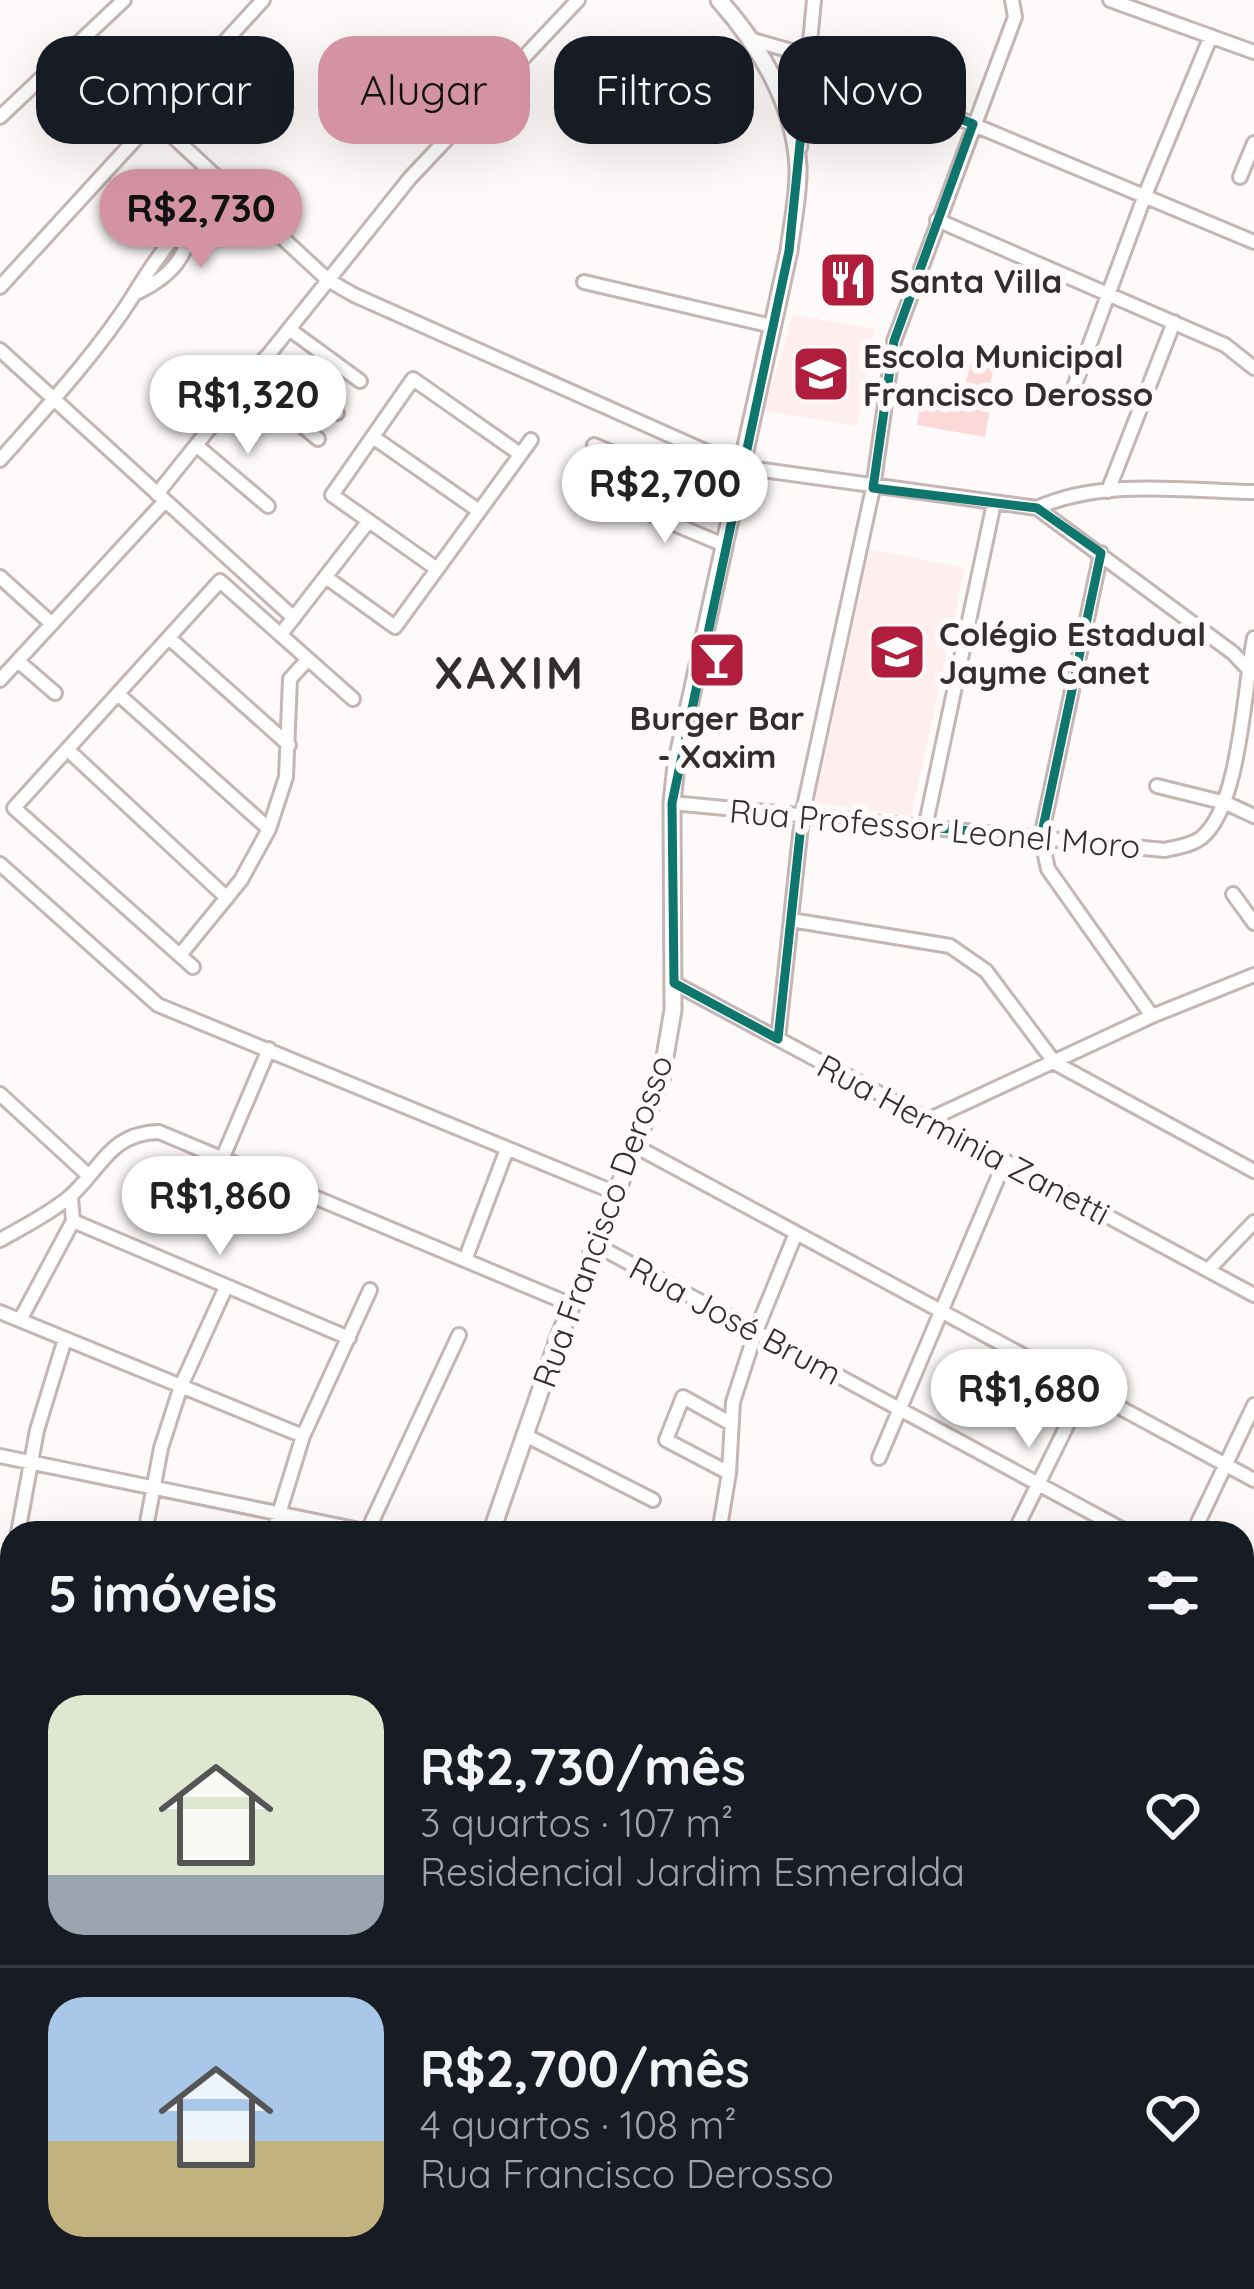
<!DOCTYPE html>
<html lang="pt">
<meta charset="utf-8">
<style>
:root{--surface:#171b24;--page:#20242c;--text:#f1f3f6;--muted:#9ea1a6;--line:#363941;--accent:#d493a3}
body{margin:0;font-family:Quicksand,sans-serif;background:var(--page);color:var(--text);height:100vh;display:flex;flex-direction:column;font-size:45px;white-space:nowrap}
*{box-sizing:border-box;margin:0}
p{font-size:39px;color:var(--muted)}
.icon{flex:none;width:66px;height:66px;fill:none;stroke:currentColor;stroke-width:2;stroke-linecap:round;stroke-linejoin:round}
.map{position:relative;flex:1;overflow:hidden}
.details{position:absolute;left:0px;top:1521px;width:1254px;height:768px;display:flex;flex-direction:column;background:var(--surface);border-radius:36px 36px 0 0;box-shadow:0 12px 48px #0002}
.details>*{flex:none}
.guide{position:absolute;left:36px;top:36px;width:1182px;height:108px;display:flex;gap:24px}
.price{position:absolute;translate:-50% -102px;padding:0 27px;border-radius:42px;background:#fff;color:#222;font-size:39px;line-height:78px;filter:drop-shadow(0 3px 6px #0008)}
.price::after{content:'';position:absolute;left:50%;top:72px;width:36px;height:27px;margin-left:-18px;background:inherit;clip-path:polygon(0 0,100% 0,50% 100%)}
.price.active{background:var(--accent);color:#111}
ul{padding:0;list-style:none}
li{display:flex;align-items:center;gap:36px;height:300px;padding:0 48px}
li+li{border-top:3px solid var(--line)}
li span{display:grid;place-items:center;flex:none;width:336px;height:240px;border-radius:36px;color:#555}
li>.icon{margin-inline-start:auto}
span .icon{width:144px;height:144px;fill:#fffc;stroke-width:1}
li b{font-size:51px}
h2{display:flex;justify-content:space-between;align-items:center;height:144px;padding:0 48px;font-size:51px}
.chip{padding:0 42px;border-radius:36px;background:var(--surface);box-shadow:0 12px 48px #0002;font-size:42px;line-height:108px}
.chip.active{background:var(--accent);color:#111}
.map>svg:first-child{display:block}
.built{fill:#feeeee}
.green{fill:#fcd8d9}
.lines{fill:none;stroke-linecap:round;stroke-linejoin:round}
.minor-casing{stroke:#c6b5b5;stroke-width:18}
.major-casing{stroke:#c6b5b5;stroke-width:21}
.minor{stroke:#fff;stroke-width:12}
.major{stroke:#fff;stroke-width:15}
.marked{fill:none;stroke:#0f766e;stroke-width:9;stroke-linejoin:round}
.labels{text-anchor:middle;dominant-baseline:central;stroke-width:12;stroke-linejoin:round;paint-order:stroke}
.poi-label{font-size:33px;font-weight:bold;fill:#342d2e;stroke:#fefafa;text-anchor:start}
.street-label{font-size:33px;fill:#342d2e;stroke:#fefafa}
.district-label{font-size:45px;font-weight:bold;letter-spacing:3px;fill:#342d2e;stroke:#fefafa}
</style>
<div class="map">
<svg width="1254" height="2289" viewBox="0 0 1254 2289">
<rect width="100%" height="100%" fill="#fefafa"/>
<path class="built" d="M793,315l82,14 -18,97 -93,-15z
M870,549l95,19 -54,248 -96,-13z"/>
<path class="green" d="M976,342l23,4 -10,44 -24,-5z
M924,384l68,12 -7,41 -68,-12z"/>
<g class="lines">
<g class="minor-casing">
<path id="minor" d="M1110,0l144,52
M753,40l56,16 445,186
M75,46l253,234 26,15 387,172 296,41c65,-30 147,-17 217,-16
M0,117l124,-117
M800,148l14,-148
M1240,177l14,-34
M937,220l288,125 29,23
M584,282l188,44
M0,287l263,-287
M289,329l71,52
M0,350l294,268
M265,358l72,55
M248,380l70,59
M1074,387l71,-192 66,-159
M373,437l106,74
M196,445l72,61
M594,445l139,59
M0,460c46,-52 96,-106 133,-164 12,-20 23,-37 38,-55l12,-1 3,5c-7,23 -30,39 -52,49
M1108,491l66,-169
M157,494l253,-316 168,-178
M624,503l100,42
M1037,508l196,145 17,18
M1101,553l-60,284 7,32 104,147
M437,569l-105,-74 81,-116 107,75
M0,577l52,47
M327,578l68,49 136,-187
M281,634l87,-112
M169,638l120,107
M18,661l37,32
M0,680l165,-179
M118,694l151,135
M68,750l159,148
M1157,786l69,17 28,13
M672,803l493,47c12,-3 25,-4 36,-12 39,-30 43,-150 53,-200
M925,828l69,-325
M0,864l158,141 458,188
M1233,894l21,29
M791,920l159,26 36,25 69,92 199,108
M180,955l61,-75 28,-51 17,-52 4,-98 18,-20
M193,967l-179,-159 206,-227 133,118
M674,983l580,312
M778,1039l24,-223 71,-328 21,-147 121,-324 -3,-17
M0,1094l88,81
M928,1120l224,-104 102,-41
M635,1146l619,334
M223,1157l46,-108
M73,1221l276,117
M0,1240c23,-13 47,-25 67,-41 34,-28 41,-66 92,-67l413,173
M596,1245l533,288
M465,1260l42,-111
M1208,1270l46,-48
M0,1312l303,124
M20,1320l53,-99 -2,-24
M525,1435l128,65
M0,1456l374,77
M879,1458l126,-297
M729,1473l-63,-33 17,-43 47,26
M367,1532l92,-197
M18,1533l19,-103 28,-91
M145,1533l16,-85 20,-62 45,-99
M273,1533l30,-97 67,-146
M719,1533l10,-60 4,-71 23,-71 40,-98
M1014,1533l71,-144
M1193,1533l61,-128
M1242,1595l12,7
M0,1613l12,-54
M0,1631l12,3
M1242,1896l12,3
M0,1899l12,5
M0,2017l12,-30
M1242,2047l12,3
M0,2159l12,4
M1242,2173l12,3
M1242,2252l12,-60
M535,2277l51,12
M1044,2277l59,12
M27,2289l4,-12
M445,2289l3,-12
M686,2289l3,-12
M819,2289l2,-12
M1028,2289l3,-12
M1235,2289l2,-12"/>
</g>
<g class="major-casing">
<path id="major" d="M491,1533l68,-196 102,-257 12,-70 -1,-207 4,-38 113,-514c3,-27 10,-57 9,-84 -3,-63 -39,-122 -79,-167
M1242,1719l12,2
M277,2277l3,12"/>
</g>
<use href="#minor" class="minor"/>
<use href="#major" class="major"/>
</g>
<path class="marked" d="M809,56l164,68 -79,217 -21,147 164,20 64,45 -60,284 -239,-21 -24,223 -104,-56 -2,-180 117,-552z"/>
<defs>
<g id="restaurant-square" transform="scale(3)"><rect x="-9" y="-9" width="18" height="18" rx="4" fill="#b11e3d" stroke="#fefafa"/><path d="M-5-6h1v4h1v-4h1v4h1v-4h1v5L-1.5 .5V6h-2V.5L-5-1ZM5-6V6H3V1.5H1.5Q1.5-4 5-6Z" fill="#fff"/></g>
<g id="school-square" transform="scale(3)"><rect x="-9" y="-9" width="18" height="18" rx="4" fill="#b11e3d" stroke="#fefafa"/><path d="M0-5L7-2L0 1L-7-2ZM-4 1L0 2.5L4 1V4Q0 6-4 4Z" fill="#fff"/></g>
<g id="bar-square" transform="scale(3)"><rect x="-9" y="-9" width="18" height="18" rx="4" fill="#b11e3d" stroke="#fefafa"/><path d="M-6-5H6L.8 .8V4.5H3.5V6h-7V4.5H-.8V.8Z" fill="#fff"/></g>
</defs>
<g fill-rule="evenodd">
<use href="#restaurant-square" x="848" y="280"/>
<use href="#school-square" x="821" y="374"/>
<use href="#school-square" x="897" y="652"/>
<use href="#bar-square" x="717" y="660"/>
</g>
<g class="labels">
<g class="poi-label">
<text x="890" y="280">Santa Villa</text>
<text x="863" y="355">Escola Municipal<tspan x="863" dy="38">Francisco Derosso</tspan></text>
<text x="939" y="633">Colégio Estadual<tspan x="939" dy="38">Jayme Canet</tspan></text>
<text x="717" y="717" text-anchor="middle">Burger Bar<tspan x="717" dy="38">- Xaxim</tspan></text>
</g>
<g class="street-label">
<text transform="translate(935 828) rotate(5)">Rua Professor Leonel Moro</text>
<text transform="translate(964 1139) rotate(28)">Rua Herminia Zanetti</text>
<text transform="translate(602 1221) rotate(-70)">Rua Francisco Derosso</text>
<text transform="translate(736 1320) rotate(28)">Rua José Brum</text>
</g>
<g class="district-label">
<text x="510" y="672">XAXIM</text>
</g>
</g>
</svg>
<b class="price active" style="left:201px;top:271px">R$2,730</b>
<b class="price" style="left:248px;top:457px">R$1,320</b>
<b class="price" style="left:665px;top:546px">R$2,700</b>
<b class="price" style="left:220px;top:1258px">R$1,860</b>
<b class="price" style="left:1029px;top:1451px">R$1,680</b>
<div class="guide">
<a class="chip">Comprar</a>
<a class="chip active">Alugar</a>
<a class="chip">Filtros</a>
<a class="chip">Novo</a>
</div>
<section class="details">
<h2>5 imóveis<svg class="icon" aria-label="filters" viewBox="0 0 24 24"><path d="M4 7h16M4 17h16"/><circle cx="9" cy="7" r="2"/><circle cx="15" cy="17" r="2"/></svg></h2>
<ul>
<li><span style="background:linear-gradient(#dfe7d0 75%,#9aa5b1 0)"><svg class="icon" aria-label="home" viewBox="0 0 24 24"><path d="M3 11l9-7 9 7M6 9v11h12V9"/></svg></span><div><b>R$2,730/mês</b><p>3 quartos · 107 m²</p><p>Residencial Jardim Esmeralda</p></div><svg class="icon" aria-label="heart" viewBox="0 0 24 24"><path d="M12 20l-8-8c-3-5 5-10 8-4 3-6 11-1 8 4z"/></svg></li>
<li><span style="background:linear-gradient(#a9c7e8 60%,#c2b280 0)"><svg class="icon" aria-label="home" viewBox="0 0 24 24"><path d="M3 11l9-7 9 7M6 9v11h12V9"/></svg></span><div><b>R$2,700/mês</b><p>4 quartos · 108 m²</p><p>Rua Francisco Derosso</p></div><svg class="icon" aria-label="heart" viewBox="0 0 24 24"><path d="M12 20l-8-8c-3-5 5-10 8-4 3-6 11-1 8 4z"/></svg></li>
</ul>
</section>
</div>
